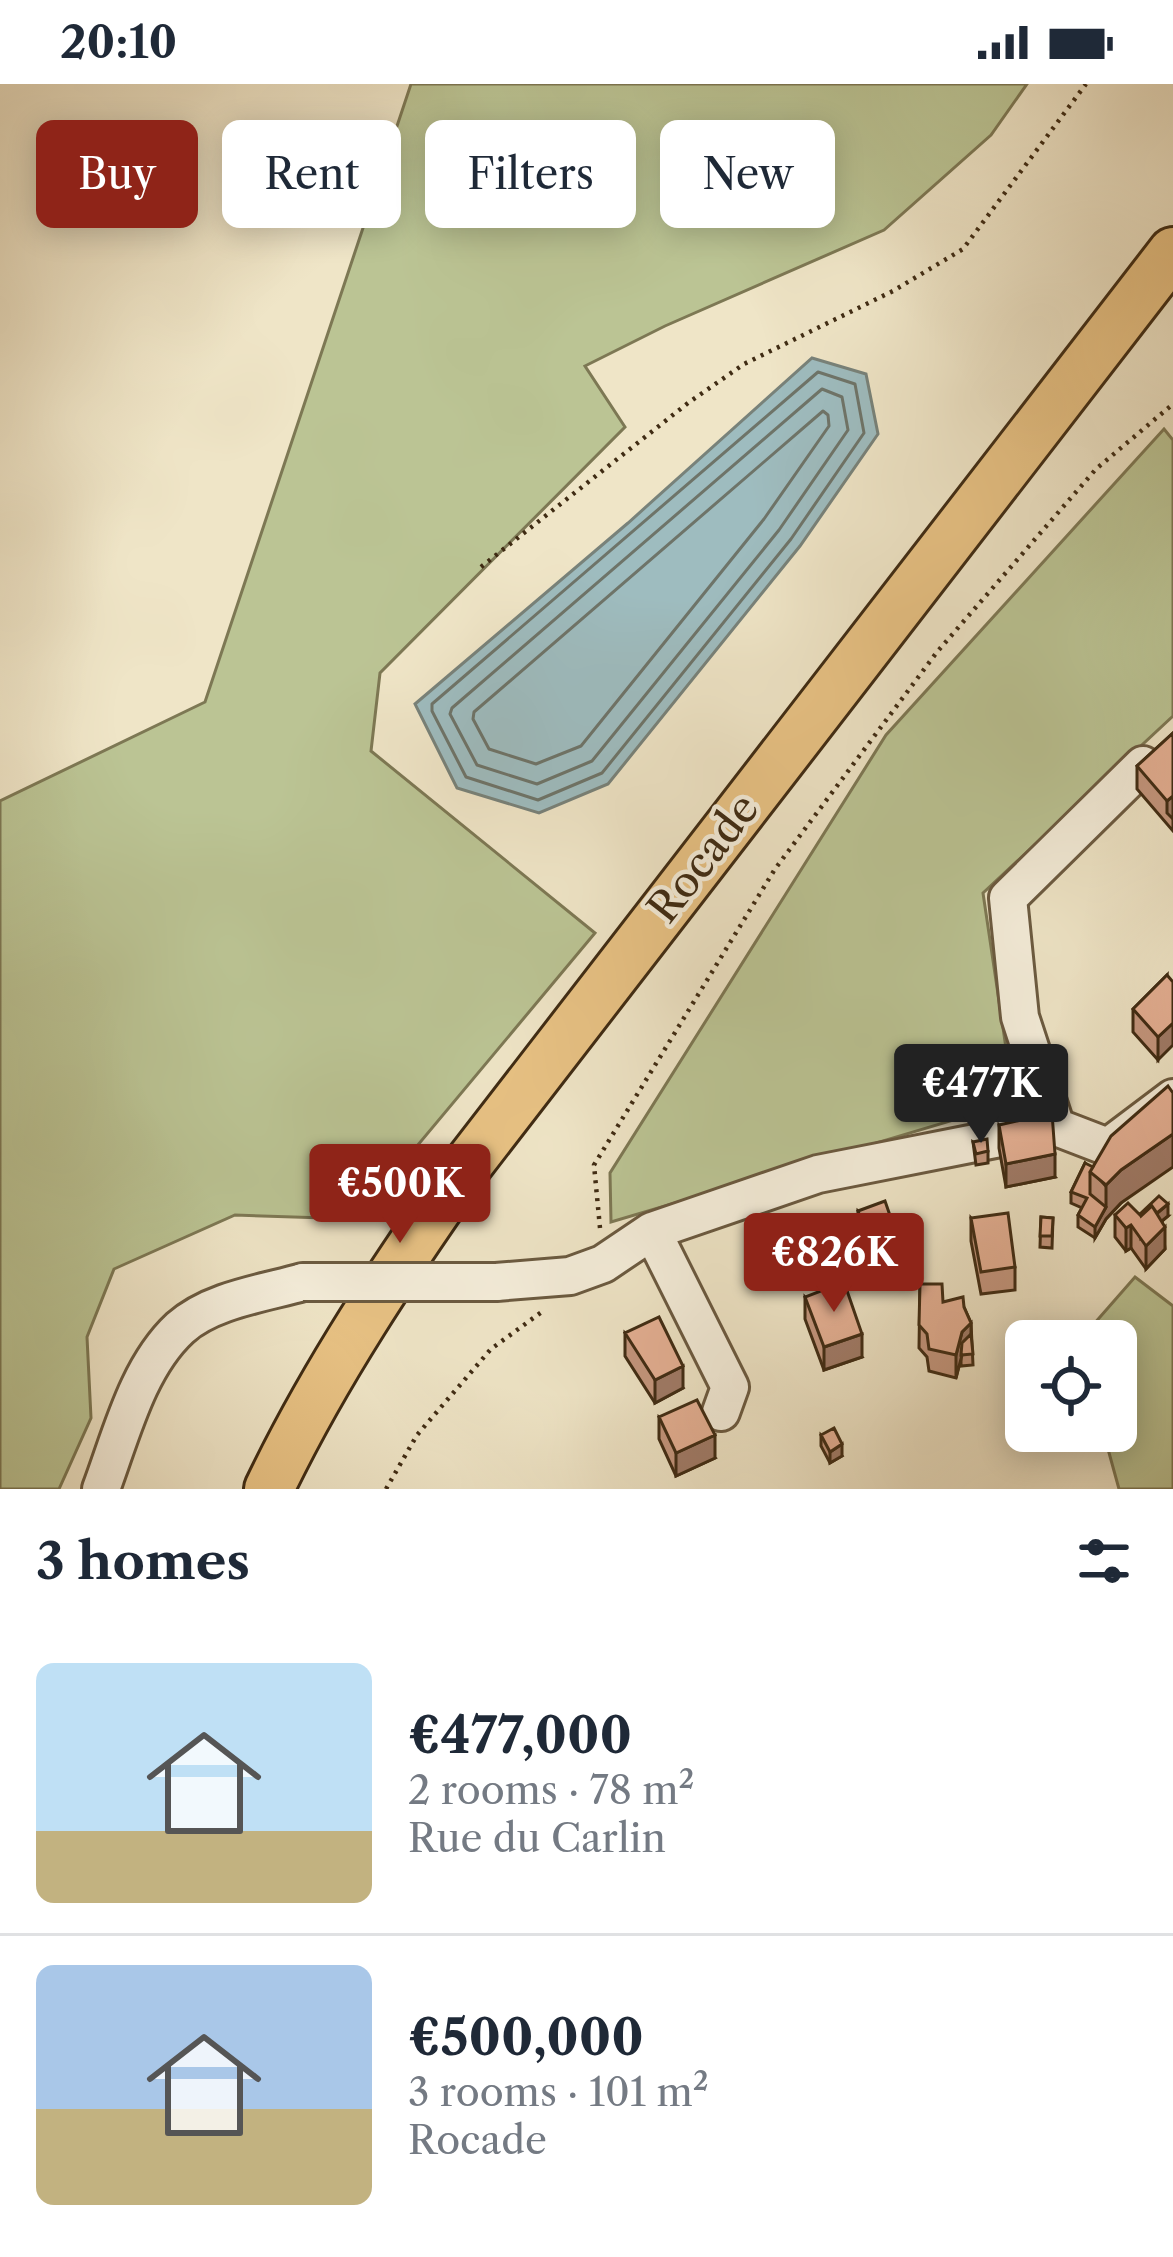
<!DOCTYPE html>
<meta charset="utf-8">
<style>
:root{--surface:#fff;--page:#f6f6f7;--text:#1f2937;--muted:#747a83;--line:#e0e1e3;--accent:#8f2418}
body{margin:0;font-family:"Libre Caslon Text",serif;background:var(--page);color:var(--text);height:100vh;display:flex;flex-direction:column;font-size:45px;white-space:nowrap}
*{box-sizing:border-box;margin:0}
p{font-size:39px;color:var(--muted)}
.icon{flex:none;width:66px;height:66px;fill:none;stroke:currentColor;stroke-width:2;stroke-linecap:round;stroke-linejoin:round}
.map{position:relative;height:1405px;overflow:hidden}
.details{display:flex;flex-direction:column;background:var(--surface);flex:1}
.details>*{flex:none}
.guide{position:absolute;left:36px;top:36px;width:1101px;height:108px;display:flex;gap:24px}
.tools{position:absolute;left:1005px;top:1236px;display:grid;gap:24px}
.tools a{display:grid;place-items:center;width:132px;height:132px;border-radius:18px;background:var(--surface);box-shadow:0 6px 30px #0003;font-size:60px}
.price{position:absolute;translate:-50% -102px;padding:0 27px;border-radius:12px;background:var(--accent);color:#fff;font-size:39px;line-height:78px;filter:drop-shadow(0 3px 6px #0008)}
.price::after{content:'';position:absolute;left:50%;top:72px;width:36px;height:27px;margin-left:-18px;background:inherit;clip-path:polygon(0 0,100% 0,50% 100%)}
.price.current{background:#222;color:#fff}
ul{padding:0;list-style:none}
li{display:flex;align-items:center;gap:36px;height:300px;padding:0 36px}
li+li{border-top:3px solid var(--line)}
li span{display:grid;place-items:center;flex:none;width:336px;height:240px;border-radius:18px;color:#555}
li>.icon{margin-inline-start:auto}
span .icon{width:144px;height:144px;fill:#fffc;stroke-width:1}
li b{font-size:51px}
h2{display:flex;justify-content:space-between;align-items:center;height:144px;padding:0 36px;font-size:51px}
.pill{padding:0 42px;border-radius:18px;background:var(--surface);box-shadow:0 6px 30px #0003;font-size:42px;line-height:108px}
.pill.current{background:var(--accent);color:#fff}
.status{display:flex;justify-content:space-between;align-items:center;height:84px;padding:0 60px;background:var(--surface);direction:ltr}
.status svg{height:33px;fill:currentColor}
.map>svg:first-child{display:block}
.green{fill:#bbc494;stroke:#7d7854;stroke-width:3}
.water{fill:#9ebcbf;stroke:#78827a;stroke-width:3}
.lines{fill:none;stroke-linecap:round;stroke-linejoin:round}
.shore{stroke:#6e7469;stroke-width:3}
.minor-casing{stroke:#6b5a40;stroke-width:42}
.major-casing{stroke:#3f2b13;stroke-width:54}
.path{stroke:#3f2b13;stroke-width:4.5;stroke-dasharray:3 6;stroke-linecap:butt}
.minor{stroke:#f5eedb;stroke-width:36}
.major{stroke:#e8c284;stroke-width:48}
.minor-bridge-casing{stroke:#6b5a40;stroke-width:42;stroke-linecap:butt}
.minor-bridge{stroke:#f5eedb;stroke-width:36}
.wall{fill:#c5977f;stroke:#3f2b13;stroke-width:3}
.shaded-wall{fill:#a07b68;stroke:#3f2b13;stroke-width:3}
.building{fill:#e5b094;stroke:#3f2b13;stroke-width:3}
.labels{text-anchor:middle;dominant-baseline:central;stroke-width:9;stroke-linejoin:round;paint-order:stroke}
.street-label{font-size:42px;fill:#3f2b13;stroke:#f5eedb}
</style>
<div class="status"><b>20:10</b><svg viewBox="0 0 49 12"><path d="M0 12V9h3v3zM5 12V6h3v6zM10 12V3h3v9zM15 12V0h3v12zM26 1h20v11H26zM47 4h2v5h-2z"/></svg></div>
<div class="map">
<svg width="1173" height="1405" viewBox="0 0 1173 1405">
<rect width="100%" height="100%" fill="#efe5c7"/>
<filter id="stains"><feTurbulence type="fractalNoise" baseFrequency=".00167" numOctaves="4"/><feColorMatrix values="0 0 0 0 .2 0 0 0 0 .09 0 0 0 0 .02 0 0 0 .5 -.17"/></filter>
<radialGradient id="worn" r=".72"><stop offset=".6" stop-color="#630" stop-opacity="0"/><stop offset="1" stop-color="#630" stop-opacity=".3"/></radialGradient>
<path class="green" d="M411,0h616l-36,51 -107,95 -219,96 -80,40 40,61 -245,246 -9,78 224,182 -239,286 -121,-4 -121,54 -27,68 4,81 -32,71h-59v-688l205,-99z
M1164,345l9,11v276l-190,177 31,209 -403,120 -1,-49 276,-438z
M1135,1193l38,29v183h-54l-16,-58h13v-90h-37z"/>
<path class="water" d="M812,274l54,16 12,60 -78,112 -192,238 -69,29 -82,-25 -42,-84 213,-181z"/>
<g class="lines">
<path class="shore" d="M818,288l37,12 9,49 -73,106 -189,234 -64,27 -72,-23 -34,-66v-7z
M822,305l20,8 6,33 -69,100 -187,231 -55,23 -60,-19 -27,-51 2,-6z
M823,327l5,4 1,11 -65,93 -183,227 -45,18 -47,-15 -16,-30 1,-7z"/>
<g class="minor-casing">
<path id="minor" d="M1056,1043l-36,-110 -12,-119 135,-133
M652,1147l78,156 -9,25
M496,1198l74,-6 33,-12 49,-33 166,-57 238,-47 52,20 65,-49
M101,1405c20,-53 36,-121 79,-161 31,-28 84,-35 123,-46"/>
</g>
<g class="major-casing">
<path id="major" d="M269,1405c55,-115 127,-222 200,-326l704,-911"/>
</g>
<path class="path" d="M481,483l207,-164 56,-39 149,-73 70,-42 123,-165
M600,1144l-6,-63 181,-296 162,-217 159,-183 77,-65
M386,1405l31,-54 74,-86 52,-38"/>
<use href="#minor" class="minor"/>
<use href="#major" class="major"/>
<g class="minor-bridge-casing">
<path id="minor-bridge" d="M303,1198h193"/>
</g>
<use href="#minor-bridge" class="minor-bridge"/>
</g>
<path class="wall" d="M1173,649v98l-36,-42v-23z
M1167,891l-9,85 -25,-28v-23z
M999,1041l56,52 -49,10 -7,-39z
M973,1058l15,9v12l-12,2z
M1085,1079l36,40 -15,16 -11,19 -17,-11v-12l4,-7 -11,-5v-11z
M858,1127l37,30 -26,10 -11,-29z
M1140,1130l28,2 -6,5 3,28 -19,20 -15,-21 -5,3 -11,-14v-22z
M1041,1133l12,1 -1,30 -12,-1z
M971,1134l44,49v23l-34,4 -10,-53z
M920,1200l23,18 21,5 7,16 2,42 -12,1v-9l-5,21 -27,-7 -2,-14 -8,-9z
M805,1213l57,60 -38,13 -19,-51z
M625,1249l58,55 -28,15 -30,-47z
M659,1333l56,41 -39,18 -17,-37z
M821,1351l21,21 -12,7 -9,-17z"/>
<path class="shaded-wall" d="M1173,712v23l-6,-6v-12z
M1173,939v22l-15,15v-23z
M1173,1050v33l-52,36 -15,16 -11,19v-11l11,-20v-22l15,-15z
M1055,1070v23l-49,10v-23z
M1168,1120v12l-27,22v-11z
M1131,1141v23l-5,3v-23z
M1165,1143v22l-19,20v-23z
M895,1146v11l-26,10v-12z
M971,1239v23l-9,9 -6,23v-23l6,-23z
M862,1250v23l-38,13v-23z
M683,1282v22l-28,15v-23z
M715,1351v23l-39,18v-23z
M842,1360v12l-12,7v-11z"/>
<path class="building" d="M1173,649v63l-6,5 -30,-35z
M1167,891l6,7v41l-15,14 -25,-28z
M1168,1002l5,7v41l-52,36 -15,15 -16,-13 21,-36z
M1052,1029l3,41 -49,10 -7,-39z
M987,1055l1,12 -12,3 -3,-12z
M1085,1079l8,4 -3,5v22l16,13 -11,20 -17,-12 9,-17 -16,-6z
M1159,1112l9,8 -11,9 -5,-7 -11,10 -1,-2z
M885,1117l10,29 -26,9 -11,-28z
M1128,1119l13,13 11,-10 13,21 -19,19 -15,-21 -5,3 -11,-13z
M1008,1129l7,54 -34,5 -10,-54z
M1041,1133l12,1 -1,18h-12z
M844,1198l18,52 -38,13 -19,-50z
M920,1200h22l1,18 20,-5 1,10 7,16 -9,9 -6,23 -27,-6 -2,-15 -8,-9z
M659,1233l24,49 -28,14 -30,-47z
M971,1250l2,20 -12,1 1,-12z
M697,1316l18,35 -39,18 -17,-36z
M834,1344l8,16 -12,8 -9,-17z"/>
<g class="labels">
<g class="street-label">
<text transform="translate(703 774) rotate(-52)">Rocade</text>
</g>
</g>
<rect width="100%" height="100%" filter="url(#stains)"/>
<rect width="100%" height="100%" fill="url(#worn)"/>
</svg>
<div class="tools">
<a><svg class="icon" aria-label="locate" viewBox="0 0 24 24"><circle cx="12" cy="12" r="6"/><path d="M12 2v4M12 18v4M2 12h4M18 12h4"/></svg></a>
</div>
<b class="price current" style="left:981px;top:1062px">€477K</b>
<b class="price" style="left:400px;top:1162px">€500K</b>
<b class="price" style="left:834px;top:1231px">€826K</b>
<div class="guide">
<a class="pill current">Buy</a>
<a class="pill">Rent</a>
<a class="pill">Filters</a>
<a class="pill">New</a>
</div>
</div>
<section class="details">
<h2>3 homes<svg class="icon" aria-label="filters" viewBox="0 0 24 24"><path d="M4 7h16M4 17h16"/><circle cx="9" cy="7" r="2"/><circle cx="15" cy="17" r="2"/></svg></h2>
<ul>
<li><span style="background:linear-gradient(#bfe0f5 70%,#c2b280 0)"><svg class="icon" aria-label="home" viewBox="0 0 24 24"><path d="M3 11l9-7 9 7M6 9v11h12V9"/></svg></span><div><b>€477,000</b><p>2 rooms · 78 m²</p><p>Rue du Carlin</p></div></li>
<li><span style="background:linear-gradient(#a9c7e8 60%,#c2b280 0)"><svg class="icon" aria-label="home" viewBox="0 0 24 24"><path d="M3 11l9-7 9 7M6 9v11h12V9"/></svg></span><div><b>€500,000</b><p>3 rooms · 101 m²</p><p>Rocade</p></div></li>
</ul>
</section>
